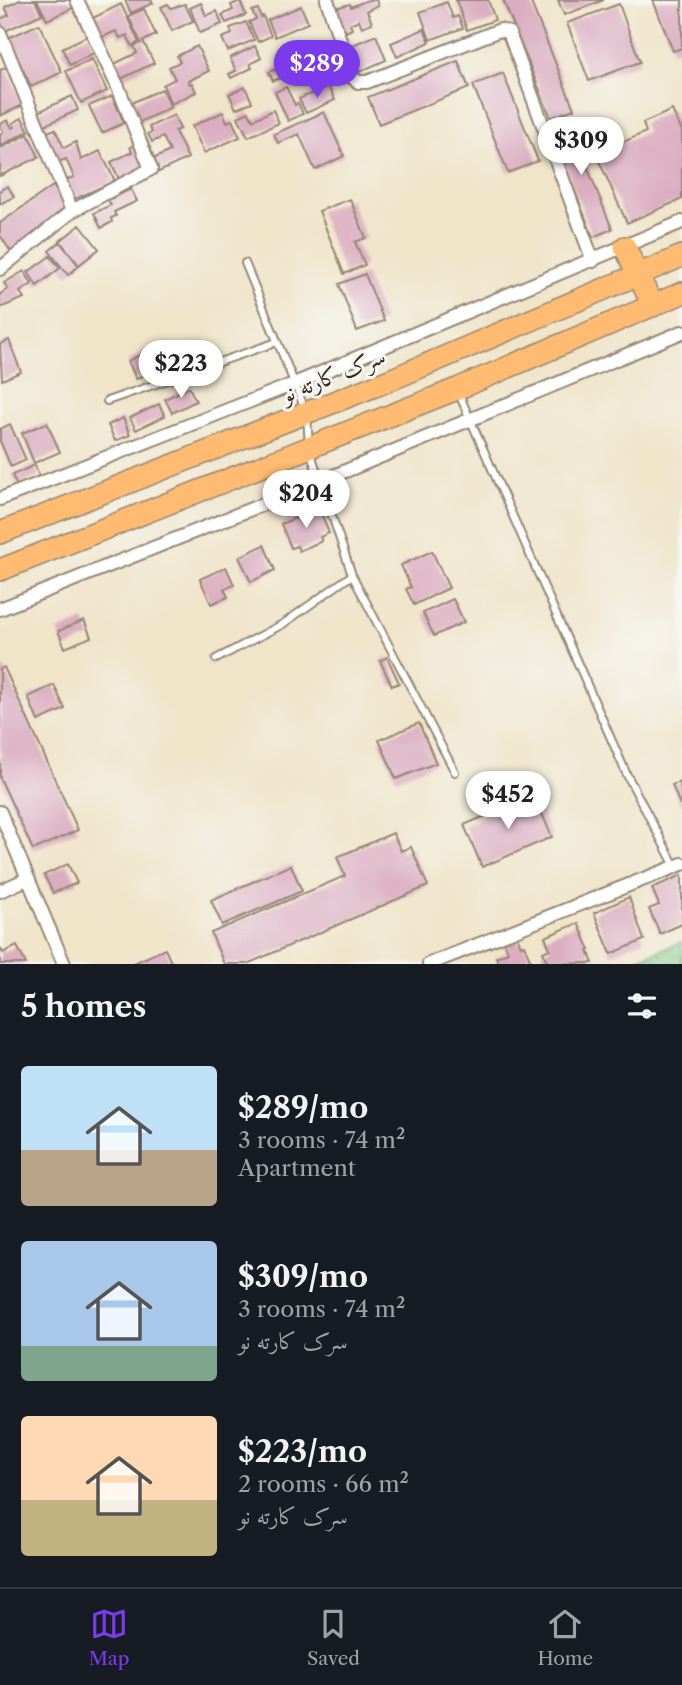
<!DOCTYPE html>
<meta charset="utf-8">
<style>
:root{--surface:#171b24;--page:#20242c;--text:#f1f3f6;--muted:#9ea1a6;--line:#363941;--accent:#7c3aed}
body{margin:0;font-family:"Libre Caslon Text",Amiri,serif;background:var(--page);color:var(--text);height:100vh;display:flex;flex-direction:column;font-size:26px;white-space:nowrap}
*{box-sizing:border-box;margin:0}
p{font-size:23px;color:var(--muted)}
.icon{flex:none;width:38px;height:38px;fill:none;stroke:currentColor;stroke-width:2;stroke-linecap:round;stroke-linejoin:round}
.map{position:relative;height:964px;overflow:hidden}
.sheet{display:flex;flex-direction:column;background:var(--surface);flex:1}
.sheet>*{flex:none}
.price{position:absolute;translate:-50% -60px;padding:0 16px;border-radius:24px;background:#fff;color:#222;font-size:23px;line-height:46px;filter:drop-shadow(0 2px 4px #0008)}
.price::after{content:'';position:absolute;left:50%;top:42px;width:21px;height:16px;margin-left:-10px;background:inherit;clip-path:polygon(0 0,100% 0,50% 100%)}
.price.active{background:var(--accent);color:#fff}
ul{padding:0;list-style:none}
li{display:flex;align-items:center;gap:21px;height:175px;padding:0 21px}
li span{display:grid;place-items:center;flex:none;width:196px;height:140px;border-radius:7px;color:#555}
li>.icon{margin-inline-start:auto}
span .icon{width:84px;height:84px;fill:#fffc;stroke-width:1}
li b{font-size:30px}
h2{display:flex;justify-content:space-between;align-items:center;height:84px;padding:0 21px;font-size:30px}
.tab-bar{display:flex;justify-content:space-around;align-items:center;height:98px;border-top:2px solid var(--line);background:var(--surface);font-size:19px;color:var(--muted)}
.tab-bar a{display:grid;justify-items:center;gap:4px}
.tab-bar .active{color:var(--accent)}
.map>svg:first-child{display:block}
.green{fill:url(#green-dots);stroke:#5e7850;stroke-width:2}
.building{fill:#dbadc1}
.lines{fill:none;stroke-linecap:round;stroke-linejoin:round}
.service-casing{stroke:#968774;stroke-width:10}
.minor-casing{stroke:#968774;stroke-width:16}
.trunk-casing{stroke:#968774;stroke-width:24}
.service{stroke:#fff;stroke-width:6}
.minor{stroke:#fff;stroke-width:12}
.trunk{stroke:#febb71;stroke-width:21}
.labels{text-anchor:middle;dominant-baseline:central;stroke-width:6;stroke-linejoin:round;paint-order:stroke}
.street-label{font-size:23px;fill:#3b2a1e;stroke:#f6f6f2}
</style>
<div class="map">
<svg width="682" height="964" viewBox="0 0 682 964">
<defs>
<pattern id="green-dots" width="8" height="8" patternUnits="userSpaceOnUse" patternTransform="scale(1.75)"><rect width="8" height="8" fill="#81c782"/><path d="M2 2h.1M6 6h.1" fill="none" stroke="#6ba26a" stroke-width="1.8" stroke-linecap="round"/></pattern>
</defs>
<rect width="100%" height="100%" fill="#f6f6f2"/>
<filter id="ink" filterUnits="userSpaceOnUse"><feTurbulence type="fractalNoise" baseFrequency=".0143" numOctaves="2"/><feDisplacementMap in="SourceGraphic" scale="14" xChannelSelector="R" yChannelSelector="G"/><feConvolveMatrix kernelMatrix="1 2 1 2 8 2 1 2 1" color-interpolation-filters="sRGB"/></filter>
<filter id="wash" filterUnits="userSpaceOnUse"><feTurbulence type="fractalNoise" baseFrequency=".00686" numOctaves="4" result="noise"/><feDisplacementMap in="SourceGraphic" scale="28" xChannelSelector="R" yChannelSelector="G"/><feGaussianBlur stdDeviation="1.57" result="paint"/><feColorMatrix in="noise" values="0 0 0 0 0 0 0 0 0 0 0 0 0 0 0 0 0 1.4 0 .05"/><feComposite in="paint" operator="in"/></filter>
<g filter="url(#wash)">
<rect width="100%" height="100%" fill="#f0e4c9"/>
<path class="green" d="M682,942v22h-57z"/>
<g id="blocks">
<path class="building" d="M20,0h15l7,14 -39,18 -3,-13 9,-4 -4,-8z
M37,0h33l3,8 -26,12z
M125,0h26l2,3 -22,10z
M368,0h8l2,5 -11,6 5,12 -10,4 -3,-7 -9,4 2,5 -6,3 -11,-24 15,-4 1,3z
M456,0h32l7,20 -28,10z
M503,0h27l44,109 -23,9z
M558,0h46l-40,15z
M653,0h29v48l-9,3z
M240,1l6,14 -20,8 -4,-8 11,-5 -2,-5z
M447,2l6,16 5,-2 5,12 -33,12 -10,-28z
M201,3l5,13 11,-5 5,13 -22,9 -10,-25z
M121,4l18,38 -7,4 -5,-11 -7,3 -4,-7 -18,8 -9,-19z
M168,4l3,4 14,-4 8,17 -21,10 -11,-24z
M619,4l21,58 -51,19 -22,-58z
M301,6l7,17 -33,14 -7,-17z
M144,9l12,26 -13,6 11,22 -35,17 -7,-15 25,-12 -3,-7 7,-3 -13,-27z
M258,9l3,8 2,-1 8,20 -13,6 -9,-20 7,-3 -4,-8z
M246,22l8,18 -26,11 -6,-13 10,-4 -2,-6z
M39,24l23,48 -31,15 -23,-49z
M424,29l6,13 -33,15 -6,-14z
M89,35l7,17 -26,13 -8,-17z
M376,35l10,25 -27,12 -11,-25z
M197,46l12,25 -21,10 2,3 2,-1 4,9 -25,12 -8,-19 12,-6 -6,-12 11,-5 -3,-6z
M255,46l6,12 -11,6 2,4 -21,10 -2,-4 7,-3 -6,-13z
M308,48l7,16 -42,17 -4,-9 19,-8 -3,-7z
M92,59l15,32 -26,12 -15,-32z
M458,61l11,27 -90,36 -11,-27z
M6,67l17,38 -23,11v-46z
M503,73l35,88 -30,12 -35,-88z
M328,86l7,14 -29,13 -7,-14z
M245,87l7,15 -16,7 -7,-15z
M286,87l9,18 3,-2 5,11 -15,7 -13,-29z
M162,89l9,18 -33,16 -9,-19z
M72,96l6,14 -35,16 -7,-13z
M112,96l12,27 -22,10 -13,-27z
M273,110l6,13 -31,14 -10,-20 11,-5 4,8z
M672,110l10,21v68l-55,24 -31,-69 50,-22 -3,-9z
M223,112l4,10 5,-2 8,17 -36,16 -12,-27z
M324,112l20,44 -29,14 -16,-36 -21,9 -4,-9z
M174,115l6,14 -5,2 13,27 -33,16 -6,-13 21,-10 -7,-14 -11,5 -4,-8 4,-2 -3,-5z
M22,118l7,13 -29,15v-12l3,-2 -3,-8 8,-4 4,8 3,-1 -2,-4z
M568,118l44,111 -19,8 -44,-112z
M55,129l9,19 12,-6 5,18 19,-9 15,30 -40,18 -9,-19 8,-3 -8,-18 -8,3 -13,-29z
M28,134l11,23 -39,19v-28z
M138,143l10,22 -29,14 -8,-17 21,-10 -2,-5z
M8,186l6,11 -14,7v-14z
M53,186l17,25 -59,41 -11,-17v-12z
M131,189l6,12 -23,11 2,4 -5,2 1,4 -11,6 -7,-15 17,-8 -3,-5z
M350,199l16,39 -11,4 10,23 -21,9 -25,-63z
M80,225l19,24 -20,16 -19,-24z
M60,242l19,24 -11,9 -19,-24z
M50,256l10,12 -23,18 -9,-14z
M24,271l8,13 -12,8 4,6 -24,10v-14l8,-5 -4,-6z
M365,274l19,47 -27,10 -18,-47z
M9,340l12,32 -19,8 -2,-36z
M150,350l9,17 -23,12 -8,-18z
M189,387l7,14 -24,12 -7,-14z
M159,404l6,12 -29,14 -6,-12z
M123,418l7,17 -15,6 -7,-16z
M47,423l13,29 -26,11 -12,-30z
M10,424l16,36 -15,7 -11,-26v-12z
M35,465l4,11 -22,10 -5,-11z
M319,508l10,25 -9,4 2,4 -23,10 -2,-5 -6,2 -10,-24z
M264,545l11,25 -24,12 -12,-25z
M432,551l17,37 -35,17 -8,-16 5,-2 -10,-22z
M226,567l8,18 -10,4 4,8 -17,7 -11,-25z
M453,599l11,23 -30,14 -11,-23z
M84,620l7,17 -26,11 -7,-17z
M387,657l12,26 -7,3 -12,-25z
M4,667l74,163 -45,20 -33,-72v-109z
M54,685l11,24 -27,12 -10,-24z
M419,723l17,40 -40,16 -17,-39z
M680,782l2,22 -2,1 -8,-20z
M534,795l18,42 -70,30 -18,-42z
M393,833l8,18 10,-4 17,39 -181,78h-23l-13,-31 134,-57 -8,-19z
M68,864l9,19 -24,10 -9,-18z
M291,865l11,26 -80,34 -11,-25z
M682,875v49l-22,10 -11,-25 10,-4 -7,-17z
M629,897l15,43 -33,14 -17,-41z
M578,923l12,27 -2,1 5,12 -45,1 -5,-12 7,-3 -5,-12z
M517,936l4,10 3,-1 8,19h-33l-3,-7 12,-5 -4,-10z
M17,946l9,18h-26v-17l3,6z
M165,949l7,15h-40z"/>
</g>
</g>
<g filter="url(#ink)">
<use href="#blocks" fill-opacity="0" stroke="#968774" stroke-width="2"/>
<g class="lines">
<g class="service-casing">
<path id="service" d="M245,263l62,151 2,34 43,127 103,197
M459,394l168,381 48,91
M107,401l170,-59
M216,659l67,-35 69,-49"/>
</g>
<g class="minor-casing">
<path id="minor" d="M327,0l25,77 6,5h9l133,-52 9,3 84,228
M0,33l72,178
M0,269l72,-58 79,-42 -33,-82 -41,-87
M0,499l294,-115 388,-162
M0,609l319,-127 363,-150
M0,812l64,152
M0,891l27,-12
M429,964l253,-100"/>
</g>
<g class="trunk-casing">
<path id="trunk" d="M625,247l28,59
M0,533l390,-153 292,-124
M0,570l457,-181 225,-96"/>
</g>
<use href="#service" class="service"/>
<use href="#minor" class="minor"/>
<use href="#trunk" class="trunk"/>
</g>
</g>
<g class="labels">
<g class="street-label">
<text transform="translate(333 375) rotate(-22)">سرک کارته نو</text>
</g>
</g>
</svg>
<b class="price active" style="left:317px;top:100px">$289</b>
<b class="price" style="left:581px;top:177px">$309</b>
<b class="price" style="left:181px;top:400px">$223</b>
<b class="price" style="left:306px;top:530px">$204</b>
<b class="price" style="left:508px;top:831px">$452</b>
</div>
<section class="sheet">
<h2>5 homes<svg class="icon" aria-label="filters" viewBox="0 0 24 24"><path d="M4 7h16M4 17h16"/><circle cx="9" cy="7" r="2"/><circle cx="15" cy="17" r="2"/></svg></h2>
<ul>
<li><span style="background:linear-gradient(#bfe0f5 60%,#b9a48a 0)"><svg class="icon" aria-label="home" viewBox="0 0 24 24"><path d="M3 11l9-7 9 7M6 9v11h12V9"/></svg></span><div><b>$289/mo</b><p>3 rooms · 74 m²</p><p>Apartment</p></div></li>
<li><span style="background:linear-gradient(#a9c7e8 75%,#7fa58c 0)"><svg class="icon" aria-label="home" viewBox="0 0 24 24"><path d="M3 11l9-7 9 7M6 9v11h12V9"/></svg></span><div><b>$309/mo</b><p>3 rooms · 74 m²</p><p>سرک کارته نو</p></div></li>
<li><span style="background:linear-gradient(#ffd9b3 60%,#c2b280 0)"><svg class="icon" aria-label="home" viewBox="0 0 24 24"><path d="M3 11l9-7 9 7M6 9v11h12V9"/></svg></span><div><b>$223/mo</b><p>2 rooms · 66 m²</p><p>سرک کارته نو</p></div></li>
</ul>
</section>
<nav class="tab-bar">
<a class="active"><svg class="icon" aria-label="map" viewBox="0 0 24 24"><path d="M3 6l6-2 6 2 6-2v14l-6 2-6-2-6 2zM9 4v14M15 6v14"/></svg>Map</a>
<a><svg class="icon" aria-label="saved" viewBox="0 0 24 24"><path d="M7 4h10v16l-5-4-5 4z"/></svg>Saved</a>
<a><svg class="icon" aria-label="home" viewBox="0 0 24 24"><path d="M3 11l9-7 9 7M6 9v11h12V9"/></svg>Home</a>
</nav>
